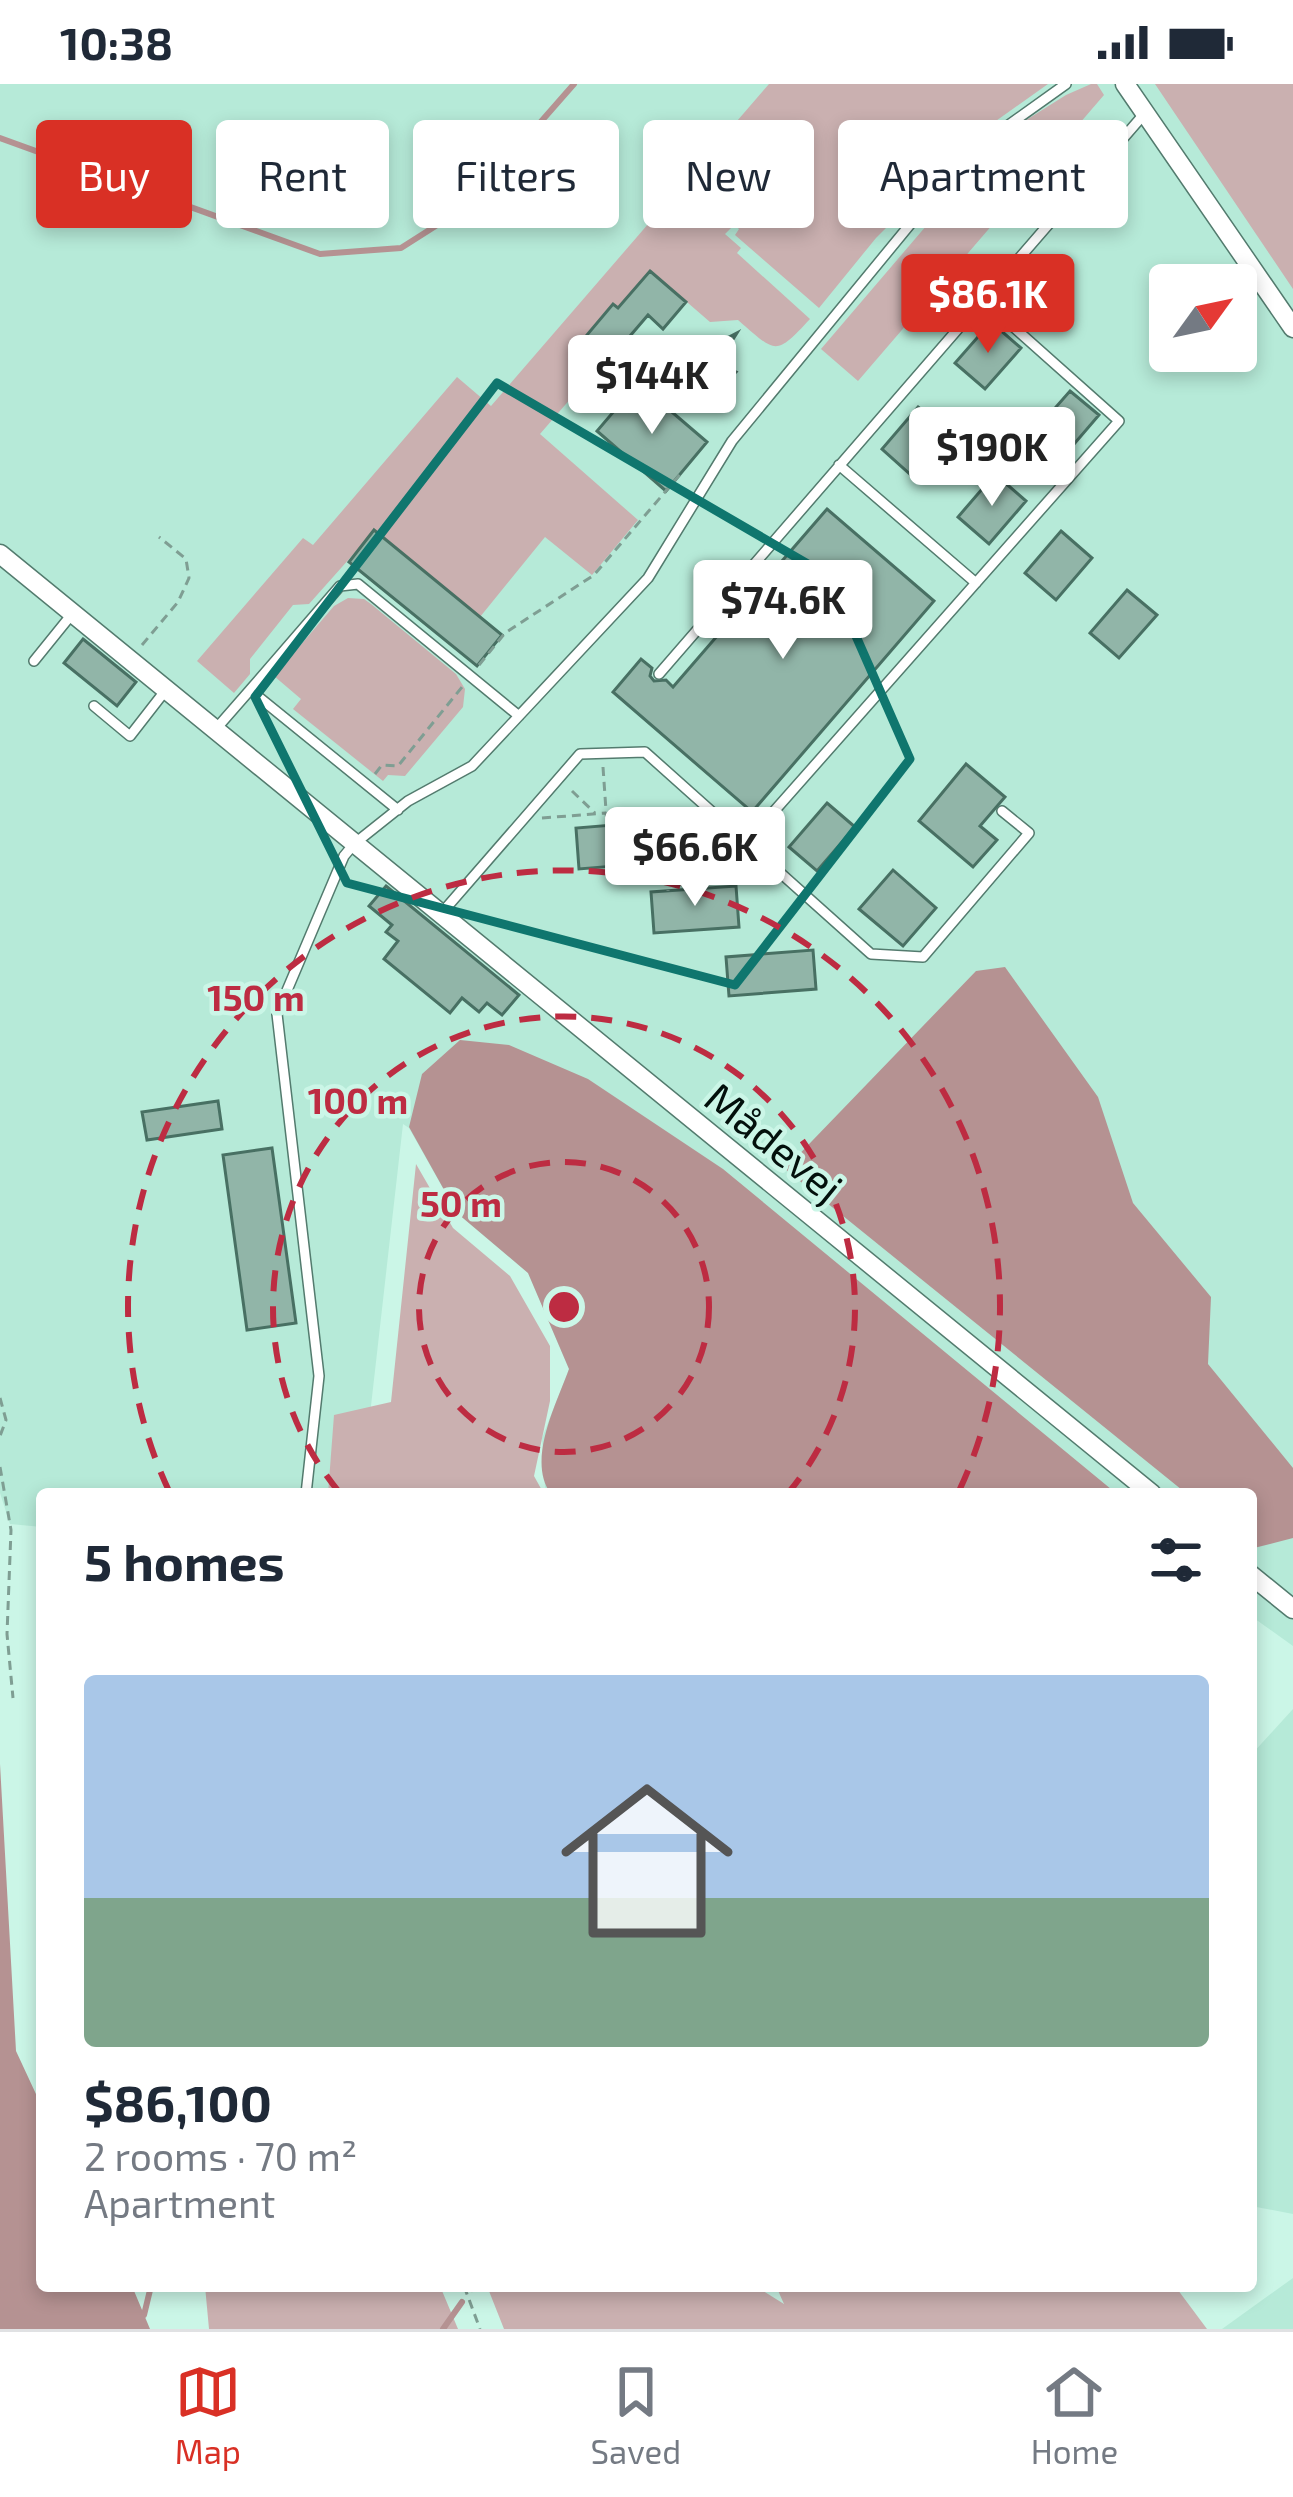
<!DOCTYPE html>
<meta charset="utf-8">
<style>
:root{--surface:#fff;--page:#f2f2f3;--text:#1f2937;--muted:#747a83;--line:#e0e1e3;--accent:#d93025}
body{margin:0;font-family:"Exo 2",sans-serif;background:var(--page);color:var(--text);height:100vh;display:flex;flex-direction:column;font-size:45px;white-space:nowrap}
*{box-sizing:border-box;margin:0}
p{font-size:39px;color:var(--muted)}
.icon{flex:none;width:66px;height:66px;fill:none;stroke:currentColor;stroke-width:2;stroke-linecap:round;stroke-linejoin:round}
.map{position:relative;flex:1;overflow:hidden}
.sheet{position:absolute;left:36px;top:1404px;width:1221px;height:804px;display:flex;flex-direction:column;background:var(--surface);border-radius:12px;box-shadow:0 6px 18px #0003}
.sheet>*{flex:none}
.hud{position:absolute;left:36px;top:36px;width:1221px;height:108px;display:flex;gap:24px}
.needle{width:78px;rotate:57deg}
.tools{position:absolute;left:1149px;top:180px;display:grid;gap:24px}
.tools a{display:grid;place-items:center;width:108px;height:108px;border-radius:12px;background:var(--surface);box-shadow:0 6px 18px #0003;font-size:60px}
.price{position:absolute;translate:-50% -102px;padding:0 27px;border-radius:12px;background:#fff;color:#222;font-size:39px;line-height:78px;filter:drop-shadow(0 3px 6px #0008)}
.price::after{content:'';position:absolute;left:50%;top:72px;width:36px;height:27px;margin-left:-18px;background:inherit;clip-path:polygon(0 0,100% 0,50% 100%)}
.price.on{background:var(--accent);color:#fff}
ul{padding:0;list-style:none}
li{display:grid;align-content:center;gap:24px;height:636px;padding:0 48px}
li span{display:grid;place-items:center;height:372px;border-radius:12px;color:#555}
li>.icon{margin-inline-start:auto}
span .icon{width:216px;height:216px;fill:#fffc;stroke-width:1}
li b{font-size:51px}
h2{display:flex;justify-content:space-between;align-items:center;height:144px;padding:0 48px;font-size:51px}
.tag{padding:0 42px;border-radius:12px;background:var(--surface);box-shadow:0 6px 18px #0003;font-size:42px;line-height:108px}
.tag.on{background:var(--accent);color:#fff}
.status{display:flex;justify-content:space-between;align-items:center;height:84px;padding:0 60px;background:var(--surface);direction:ltr}
.status svg{height:33px;fill:currentColor}
.dock{display:flex;justify-content:space-around;align-items:center;height:168px;border-top:3px solid var(--line);background:var(--surface);font-size:33px;color:var(--muted)}
.dock a{display:grid;justify-items:center;gap:6px}
.dock .on{color:var(--accent)}
.map>svg:first-child{display:block}
.built{fill:#b6ead8;fill-rule:evenodd}
.green{fill:#cab0b0}
.water{fill:#b59292}
.lines{fill:none;stroke-linecap:round;stroke-linejoin:round}
.stream{stroke:#b59292;stroke-width:6}
.building{fill:#91b5a8;stroke:#487063;stroke-width:3}
.lane-casing{stroke:#537b6e;stroke-width:12}
.street-casing{stroke:#537b6e;stroke-width:21}
.path{stroke:#7f9e93;stroke-width:3;stroke-dasharray:9 6;stroke-linecap:butt}
.lane{stroke:#fff;stroke-width:9}
.street{stroke:#fff;stroke-width:18}
.marked{fill:none;stroke:#0f766e;stroke-width:9;stroke-linejoin:round}
.ring{fill:none;stroke:#bd2c42;stroke-width:6;stroke-dasharray:21 15}
.labels{text-anchor:middle;dominant-baseline:central;stroke-width:9;stroke-linejoin:round;paint-order:stroke}
.street-label{font-size:42px;fill:#03100c;stroke:#cbf6e7}
.centre{fill:#bd2c42;stroke:#cbf6e7;stroke-width:6}
.ring-label{font-size:36px;text-anchor:middle;font-weight:bold;fill:#bd2c42;stroke:#cbf6e7;stroke-width:9;stroke-linejoin:round;paint-order:stroke}
</style>
<div class="status"><b>10:38</b><svg viewBox="0 0 49 12"><path d="M0 12V9h3v3zM5 12V6h3v6zM10 12V3h3v9zM15 12V0h3v12zM26 1h20v11H26zM47 4h2v5h-2z"/></svg></div>
<div class="map">
<svg width="1293" height="2245" viewBox="0 0 1293 2245">
<rect width="100%" height="100%" fill="#cbf6e7"/>
<path class="built" d="M0,0h1156l137,197v1365l-42,-30v-122h-700l-6,-7 -3,-49 27,-69 -41,-96 -71,-60 -48,-85 -6,-4 -42,370h-319v33l-32,-3 -10,-31zM1170,201h66v66h-66z
M1293,1625v505l-42,-8v-451z
M1293,2194v51h-71z"/>
<path class="green" d="M769,0h279l-62,44 -110,110 -57,70 -84,-73 4,-6 -5,-4 -9,9 16,14 -4,5 73,66c-35,38 -34,34 -72,1l-28,2 -59,-51 -23,26 21,19 -11,10 -26,-21 -31,36 22,20 -63,73 98,86 -46,55 -47,-38 -65,80 -106,-86 -65,73 -16,1 -43,54v15l-16,19 -37,-32 106,-123 10,7 144,-168 34,29z
M1091,0h6l7,11 -246,286 -37,-32 123,-144 26,-40 53,-43 43,-27z
M1155,0h138v205z
M348,514l16,1 7,5 85,70 9,15 -2,18 -58,69 -17,-1 -5,6 -90,-72 8,-10 -27,-23 60,-70z
M416,1080l37,64 57,48 40,70v55l-16,75 10,18h-216l6,-79 57,-13z
M205,2202h235l18,43h-249z
M487,2202h268l29,18 -8,-18h399l32,43h-703z"/>
<path class="water" d="M1005,883l93,130 35,106 78,94 -3,67 85,104v70l-39,10 -3,-2v-52h-64l-402,-325 191,-198z
M460,956l49,5 79,34 135,90 394,325h-566c-25,-34 6,-91 18,-125l-41,-96 -71,-60 -48,-86 13,-53z
M0,1680l16,287 26,56v179h90l18,43h-150z"/>
<g class="lines">
<path class="stream" d="M0,54l320,116 81,-6 66,-42 107,-122
M472,2205l3,-3
M144,2231l7,-29
M443,2245l19,-27"/>
</g>
<path class="building" d="M650,187l36,31 -23,27 -15,-14 -42,49 -25,-22 32,-38 5,4z
M991,238l30,26 -36,41 -30,-26z
M737,249l-19,30 18,9 -29,30 -2,-18 -13,-5 -4,-10 -16,-6 13,-20 13,-6 10,11z
M638,299l69,59 -41,49 -69,-60z
M1070,307l29,24 -36,42 -29,-25z
M918,323l29,25 -36,43 -29,-26z
M995,390l31,27 -37,43 -31,-27z
M827,425l107,92 -182,211 -139,-120 28,-33 11,9 -2,8 4,5 12,-1 7,7z
M374,446l128,105 -25,31 -128,-104z
M1061,447l31,27 -36,42 -31,-27z
M1127,506l30,25 -38,43 -29,-25z
M83,555l53,43 -19,24 -53,-43z
M966,680l39,33 -25,29 17,14 -24,27 -54,-46z
M827,719l28,24 -38,44 -28,-24z
M661,737l4,41 -86,7 -3,-41z
M893,786l43,38 -33,38 -44,-37z
M386,802l133,109 -17,20 -15,-12 -8,9 -17,-14 -12,15 -66,-54 14,-18 -12,-9 6,-7 -23,-19z
M736,802l3,41 -85,6 -3,-41z
M813,866l3,39 -87,7 -3,-39z
M218,1017l4,28 -75,11 -5,-28z
M272,1064l24,175 -49,7 -24,-175z"/>
<g class="lines">
<g class="lane-casing">
<path id="lane" d="M839,381l137,118
M34,577l38,-47
M659,590l486,-561
M250,606l90,-104 18,-2 161,132
M94,622l36,30 35,-45
M215,646l35,-40 148,120
M746,759l373,-422 -137,-122
M440,831l140,-161 65,-2 226,202 52,3 106,-124 -27,-22
M306,1410l13,-118 -42,-362 67,-158 10,-12 54,-43 64,-35 176,-188 84,-137 222,-270 31,-29 81,-58"/>
</g>
<g class="street-casing">
<path id="street" d="M1125,0l168,244
M0,470l1152,940
M1251,1491l42,34"/>
</g>
<path class="path" d="M142,561l36,-43 11,-24 -3,-19 -27,-22
M479,581l26,-32 89,-58 89,-104
M603,683l4,58
M375,690l7,-9 16,1 64,-79
M572,707l23,22
M542,734l64,-5
M663,758l58,-4
M668,761v46
M0,1314l6,22 -6,16
M0,1383l11,63 -4,104 6,64
M464,2202l16,43"/>
<use href="#lane" class="lane"/>
<use href="#street" class="street"/>
</g>
<path class="marked" d="M497,299l333,194 80,182 -175,226 -388,-102 -92,-186z"/>
<g class="ring">
<circle cx="564" cy="1223" r="145"/>
<path d="M339 1408A291 291 0 1 1 789 1408"/>
<path d="M169 1407A436 436 0 1 1 959 1407"/>
</g>
<g class="labels">
<g class="street-label">
<text transform="translate(775 1057) rotate(39)">Mådevej</text>
</g>
</g>
<circle cx="564" cy="1223" r="18" class="centre"/>
<g class="ring-label">
<text x="256" y="927">150 m</text>
<text x="358" y="1030">100 m</text>
<text x="461" y="1133">50 m</text>
</g>
</svg>
<div class="tools">
<a><svg class="needle" viewBox="-14 -14 28 28"><path d="M0-13l5 13h-10z" fill="#e53935"/><path d="M0 13l5-13h-10z" fill="#747a83"/></svg></a>
</div>
<b class="price on" style="left:988px;top:272px">$86.1K</b>
<b class="price" style="left:652px;top:353px">$144K</b>
<b class="price" style="left:992px;top:425px">$190K</b>
<b class="price" style="left:783px;top:578px">$74.6K</b>
<b class="price" style="left:695px;top:825px">$66.6K</b>
<div class="hud">
<a class="tag on">Buy</a>
<a class="tag">Rent</a>
<a class="tag">Filters</a>
<a class="tag">New</a>
<a class="tag">Apartment</a>
</div>
<section class="sheet">
<h2>5 homes<svg class="icon" aria-label="filters" viewBox="0 0 24 24"><path d="M4 7h16M4 17h16"/><circle cx="9" cy="7" r="2"/><circle cx="15" cy="17" r="2"/></svg></h2>
<ul>
<li><span style="background:linear-gradient(#a9c7e8 60%,#7fa58c 0)"><svg class="icon" aria-label="home" viewBox="0 0 24 24"><path d="M3 11l9-7 9 7M6 9v11h12V9"/></svg></span><div><b>$86,100</b><p>2 rooms · 70 m²</p><p>Apartment</p></div></li>
</ul>
</section>
</div>
<nav class="dock">
<a class="on"><svg class="icon" aria-label="map" viewBox="0 0 24 24"><path d="M3 6l6-2 6 2 6-2v14l-6 2-6-2-6 2zM9 4v14M15 6v14"/></svg>Map</a>
<a><svg class="icon" aria-label="saved" viewBox="0 0 24 24"><path d="M7 4h10v16l-5-4-5 4z"/></svg>Saved</a>
<a><svg class="icon" aria-label="home" viewBox="0 0 24 24"><path d="M3 11l9-7 9 7M6 9v11h12V9"/></svg>Home</a>
</nav>
